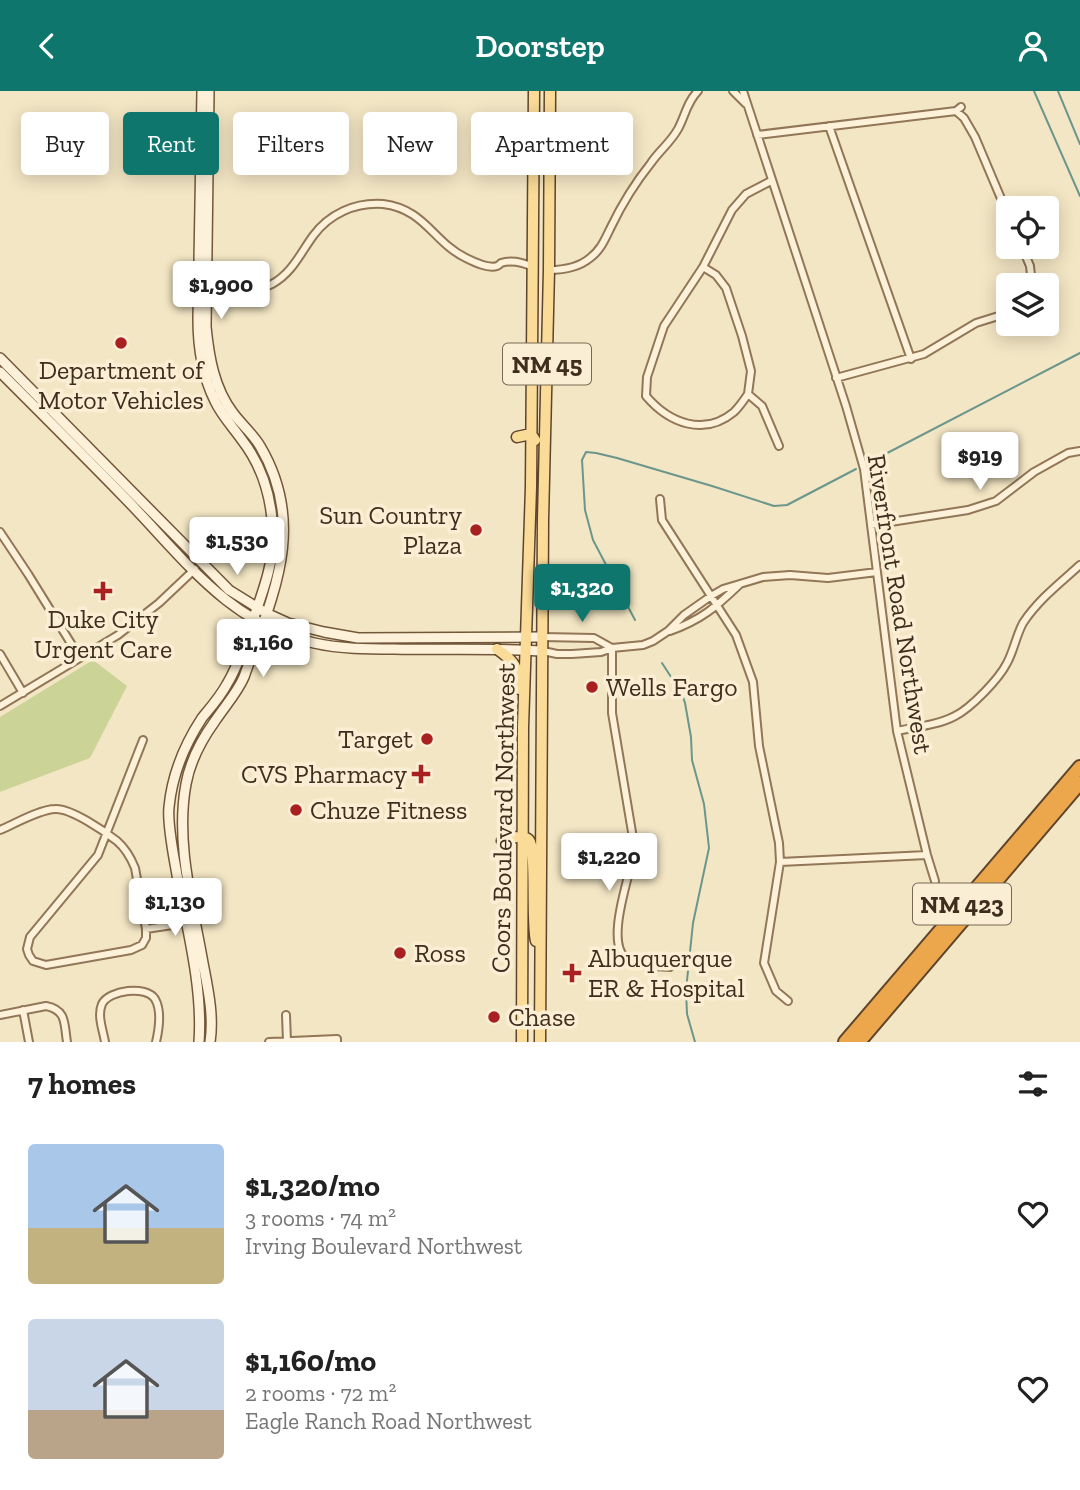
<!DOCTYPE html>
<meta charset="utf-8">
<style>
:root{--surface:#fff;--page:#f6f6f6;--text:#222;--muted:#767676;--accent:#0f766e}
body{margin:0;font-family:"Zilla Slab",serif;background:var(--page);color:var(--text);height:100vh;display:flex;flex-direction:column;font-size:26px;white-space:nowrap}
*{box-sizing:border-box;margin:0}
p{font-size:23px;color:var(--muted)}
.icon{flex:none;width:38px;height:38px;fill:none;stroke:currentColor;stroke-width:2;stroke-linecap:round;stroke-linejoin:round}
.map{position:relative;height:951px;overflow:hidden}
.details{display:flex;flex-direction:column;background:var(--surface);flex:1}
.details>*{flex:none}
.banner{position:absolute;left:21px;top:21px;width:700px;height:63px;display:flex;gap:14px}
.buttons{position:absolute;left:996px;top:105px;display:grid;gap:14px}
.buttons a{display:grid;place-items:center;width:63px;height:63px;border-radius:7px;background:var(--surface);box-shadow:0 4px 18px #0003;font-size:35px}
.price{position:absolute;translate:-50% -60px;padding:0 16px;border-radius:7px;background:#fff;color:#222;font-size:23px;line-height:46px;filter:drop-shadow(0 2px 4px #0008)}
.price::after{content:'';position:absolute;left:50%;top:42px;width:21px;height:16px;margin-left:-10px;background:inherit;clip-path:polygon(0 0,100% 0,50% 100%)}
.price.active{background:var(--accent);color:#fff}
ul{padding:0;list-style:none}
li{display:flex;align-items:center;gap:21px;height:175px;padding:0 28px}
li span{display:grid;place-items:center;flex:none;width:196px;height:140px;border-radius:7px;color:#555}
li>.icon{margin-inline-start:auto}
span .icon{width:84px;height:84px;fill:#fffc;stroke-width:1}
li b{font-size:30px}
h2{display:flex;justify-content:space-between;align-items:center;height:84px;padding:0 28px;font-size:30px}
.pill{padding:0 24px;border-radius:7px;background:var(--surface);box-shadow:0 4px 18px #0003;font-size:24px;line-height:63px}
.pill.active{background:var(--accent);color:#fff}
header{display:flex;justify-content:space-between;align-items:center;height:91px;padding:0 28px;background:var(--accent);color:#fff;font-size:32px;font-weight:600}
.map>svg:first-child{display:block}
.green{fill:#ccd396}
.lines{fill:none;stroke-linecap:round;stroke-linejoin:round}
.stream{stroke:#6b968c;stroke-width:2}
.street-casing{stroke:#917657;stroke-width:10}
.secondary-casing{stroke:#73573b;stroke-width:12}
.primary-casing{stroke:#5e442c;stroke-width:13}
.highway-casing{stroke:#5e442c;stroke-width:16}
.street{stroke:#fdf2d9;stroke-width:6}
.secondary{stroke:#fdf2d9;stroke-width:9}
.primary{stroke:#fadc98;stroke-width:10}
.highway{stroke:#eca64b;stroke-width:12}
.poi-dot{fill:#a82020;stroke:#faefd5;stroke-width:2.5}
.labels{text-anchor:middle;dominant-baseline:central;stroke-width:7;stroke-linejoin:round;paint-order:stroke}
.shield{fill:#faefd5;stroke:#776854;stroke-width:2}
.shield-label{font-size:24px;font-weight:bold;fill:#3f2e1d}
.poi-label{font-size:26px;fill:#3f2e1d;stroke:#faefd5;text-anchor:start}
.street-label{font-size:26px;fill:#3f2e1d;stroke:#faefd5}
</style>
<header><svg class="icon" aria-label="back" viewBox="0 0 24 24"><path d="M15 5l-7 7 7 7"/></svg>Doorstep<svg class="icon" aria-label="person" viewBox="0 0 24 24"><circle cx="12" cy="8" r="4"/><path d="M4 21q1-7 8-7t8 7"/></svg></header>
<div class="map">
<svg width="1080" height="951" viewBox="0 0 1080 951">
<rect width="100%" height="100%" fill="#f3e6c4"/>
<path class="green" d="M93,569l34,26 -37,72 -90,34v-75z"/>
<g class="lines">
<path class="stream" d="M1034,0l46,105
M1058,0l22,53
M868,372l212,-110
M635,529l-42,-80 -8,-30 -3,-50 4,-8 10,1 21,5 95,28 62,20 13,-1 69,-36
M662,572l20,31 3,9 6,34 1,23 12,44 5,44 -16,75 -7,67 1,24 8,28"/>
<g class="street-casing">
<path id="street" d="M733,0l13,13
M743,0l103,315 18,63 33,262 30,124 8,26
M956,20l8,7 11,19 33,78
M829,35l82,233
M757,44l199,-24 5,-4
M1022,156l8,19 2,19
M703,176l13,8 10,13 16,48 9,35 -3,23 14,12 17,40
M549,179c15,0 29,-2 41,-12 11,-8 15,-19 21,-31 11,-23 24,-44 40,-64 8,-12 20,-21 27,-34 7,-13 9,-27 20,-38
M204,201c23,0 46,3 68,-8 20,-11 28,-30 41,-48 16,-22 42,-34 70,-32 42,5 50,38 83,54 8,4 22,11 31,8 1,0 3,-2 4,-3 10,-3 23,0 32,4
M836,287l88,-24 52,-31 32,-10
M748,303c-4,6 -9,13 -14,18 -30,25 -65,11 -88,-16l1,-19 17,-51 39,-59 29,-57 14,-16 25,-13
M660,408l2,21 74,115 17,47 6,64 20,97 1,19 -16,101 12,28 12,10
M871,434l97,-15 28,-9 38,-29 34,-19 12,-2
M0,441l28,42 52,84
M670,540c31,-11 46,-24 69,-46
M542,546l52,1 18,10
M612,557v65l21,125c0,8 0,15 -1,22 -4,21 -27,85 -5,99 11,8 30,7 43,8
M543,560l14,3h15l29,-2 11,-4 31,-3 10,-4 15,-10 16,-16 27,-19 12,-7 40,-12 27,-2 38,3 49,-6
M0,563l23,39
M0,615l118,-71 41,-32 36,-34
M897,640c19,-4 41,-6 58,-15 16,-8 44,-37 52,-53 7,-13 9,-27 16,-40 15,-23 37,-40 57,-58
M0,739c14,-6 41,-21 55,-21 16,-1 49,22 62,32 8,7 14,17 18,27l11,61v9l-4,7 -11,5 -85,15 -13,-4 -4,-6
M780,771l147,-7
M146,838l33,-5 9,-4
M29,864l-2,-6 3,-12 68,-82 45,-115
M23,919l6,32
M0,924l46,-9c21,4 18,18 21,36
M286,924l1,26
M105,951c-2,-12 -8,-26 -3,-38 7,-14 44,-19 53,-5 7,12 4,30 1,43
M269,951l68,-3v3"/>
</g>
<g class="secondary-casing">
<path id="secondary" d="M209,0l-3,236c3,30 8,61 27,86 8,11 20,21 27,33 48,81 12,151 -16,231 -7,16 -19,29 -29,44 -13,18 -25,41 -29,63 -11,59 7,121 17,179 5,26 11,53 7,79
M0,267l229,232 37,23 22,10 36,9 34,6 184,-1
M0,281c41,41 83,83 124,125 58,59 104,127 190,146 27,6 53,6 80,6 50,1 99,-1 149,2
M256,566c6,-14 16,-19 30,-19
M618,871l6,-5
M199,951c4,-54 -12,-114 -22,-167 -3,-18 -10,-51 -8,-68 3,-31 16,-63 33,-89 9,-11 18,-21 25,-34 11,-18 17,-38 24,-58 10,-30 23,-61 22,-92 -1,-35 -10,-67 -31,-94 -9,-13 -20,-24 -27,-39 -13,-26 -17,-53 -17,-82l4,-228"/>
</g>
<g class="primary-casing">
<path id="primary" d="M517,346l14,-3 4,6
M497,558c17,12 22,18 22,40
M502,750c7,-3 22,-7 27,-1 8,9 2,81 7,101
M522,951l1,-315 8,-240 3,-396
M540,951l3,-522 6,-250 1,-179"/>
</g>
<g class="highway-casing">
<path id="highway" d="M845,951l235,-275
M859,951l221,-259"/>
</g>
<use href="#street" class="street"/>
<use href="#secondary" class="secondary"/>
<use href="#primary" class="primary"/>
<use href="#highway" class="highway"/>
</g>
<g class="poi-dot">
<circle cx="121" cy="252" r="7"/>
<circle cx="476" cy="439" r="7"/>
<path d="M99.5 489.5h7v7h7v7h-7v7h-7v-7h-7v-7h7z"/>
<circle cx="592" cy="596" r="7"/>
<circle cx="427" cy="648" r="7"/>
<path d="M417.5 672.5h7v7h7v7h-7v7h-7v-7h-7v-7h7z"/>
<circle cx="296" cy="719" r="7"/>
<circle cx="400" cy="862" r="7"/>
<path d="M568.5 871.5h7v7h7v7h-7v7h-7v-7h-7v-7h7z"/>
<circle cx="494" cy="926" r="7"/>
</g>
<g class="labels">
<g class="shield">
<rect x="503" y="252.5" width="88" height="41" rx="5"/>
<rect x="913" y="792.5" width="98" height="41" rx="5"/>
</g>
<g class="shield-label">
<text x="547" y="273">NM 45</text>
<text x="962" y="813">NM 423</text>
</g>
<g class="poi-label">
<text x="121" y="279" text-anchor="middle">Department of<tspan x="121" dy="30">Motor Vehicles</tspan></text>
<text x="462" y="424" text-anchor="end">Sun Country<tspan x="462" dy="30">Plaza</tspan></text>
<text x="103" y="528" text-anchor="middle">Duke City<tspan x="103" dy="30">Urgent Care</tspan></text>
<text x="606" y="596">Wells Fargo</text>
<text x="413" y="648" text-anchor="end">Target</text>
<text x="407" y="683" text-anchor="end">CVS Pharmacy</text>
<text x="310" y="719">Chuze Fitness</text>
<text x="414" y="862">Ross</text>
<text x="588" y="867">Albuquerque<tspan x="588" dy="30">ER &amp; Hospital</tspan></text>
<text x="508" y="926">Chase</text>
</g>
<g class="street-label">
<text transform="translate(900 513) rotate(81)">Riverfront Road Northwest</text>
<text transform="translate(503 727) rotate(-89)">Coors Boulevard Northwest</text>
</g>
</g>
</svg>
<div class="buttons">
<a><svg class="icon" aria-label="locate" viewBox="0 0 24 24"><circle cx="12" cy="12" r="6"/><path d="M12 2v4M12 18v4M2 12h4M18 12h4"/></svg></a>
<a><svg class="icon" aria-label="layers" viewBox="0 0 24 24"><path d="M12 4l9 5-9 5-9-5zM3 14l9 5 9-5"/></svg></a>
</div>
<b class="price" style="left:221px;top:230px">$1,900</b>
<b class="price" style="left:980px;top:401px">$919</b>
<b class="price" style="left:237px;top:486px">$1,530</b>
<b class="price active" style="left:582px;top:533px">$1,320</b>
<b class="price" style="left:263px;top:588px">$1,160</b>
<b class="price" style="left:609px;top:802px">$1,220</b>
<b class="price" style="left:175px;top:847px">$1,130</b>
<div class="banner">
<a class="pill">Buy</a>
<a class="pill active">Rent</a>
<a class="pill">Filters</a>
<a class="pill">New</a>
<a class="pill">Apartment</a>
</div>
</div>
<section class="details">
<h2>7 homes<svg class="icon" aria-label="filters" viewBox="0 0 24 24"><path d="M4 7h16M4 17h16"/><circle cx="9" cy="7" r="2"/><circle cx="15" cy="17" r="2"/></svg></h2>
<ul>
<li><span style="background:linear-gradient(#a9c7e8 60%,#c2b280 0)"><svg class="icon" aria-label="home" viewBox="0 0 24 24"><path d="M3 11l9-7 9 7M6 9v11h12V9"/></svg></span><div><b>$1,320/mo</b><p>3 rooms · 74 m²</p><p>Irving Boulevard Northwest</p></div><svg class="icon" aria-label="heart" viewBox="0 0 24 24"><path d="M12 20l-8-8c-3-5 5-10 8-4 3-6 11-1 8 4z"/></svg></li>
<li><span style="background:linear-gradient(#c9d6e8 65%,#b9a48a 0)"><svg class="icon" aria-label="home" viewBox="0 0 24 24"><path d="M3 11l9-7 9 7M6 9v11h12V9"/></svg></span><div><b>$1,160/mo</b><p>2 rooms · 72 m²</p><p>Eagle Ranch Road Northwest</p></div><svg class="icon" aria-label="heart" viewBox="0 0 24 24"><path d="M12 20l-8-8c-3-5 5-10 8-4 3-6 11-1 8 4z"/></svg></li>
</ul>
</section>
